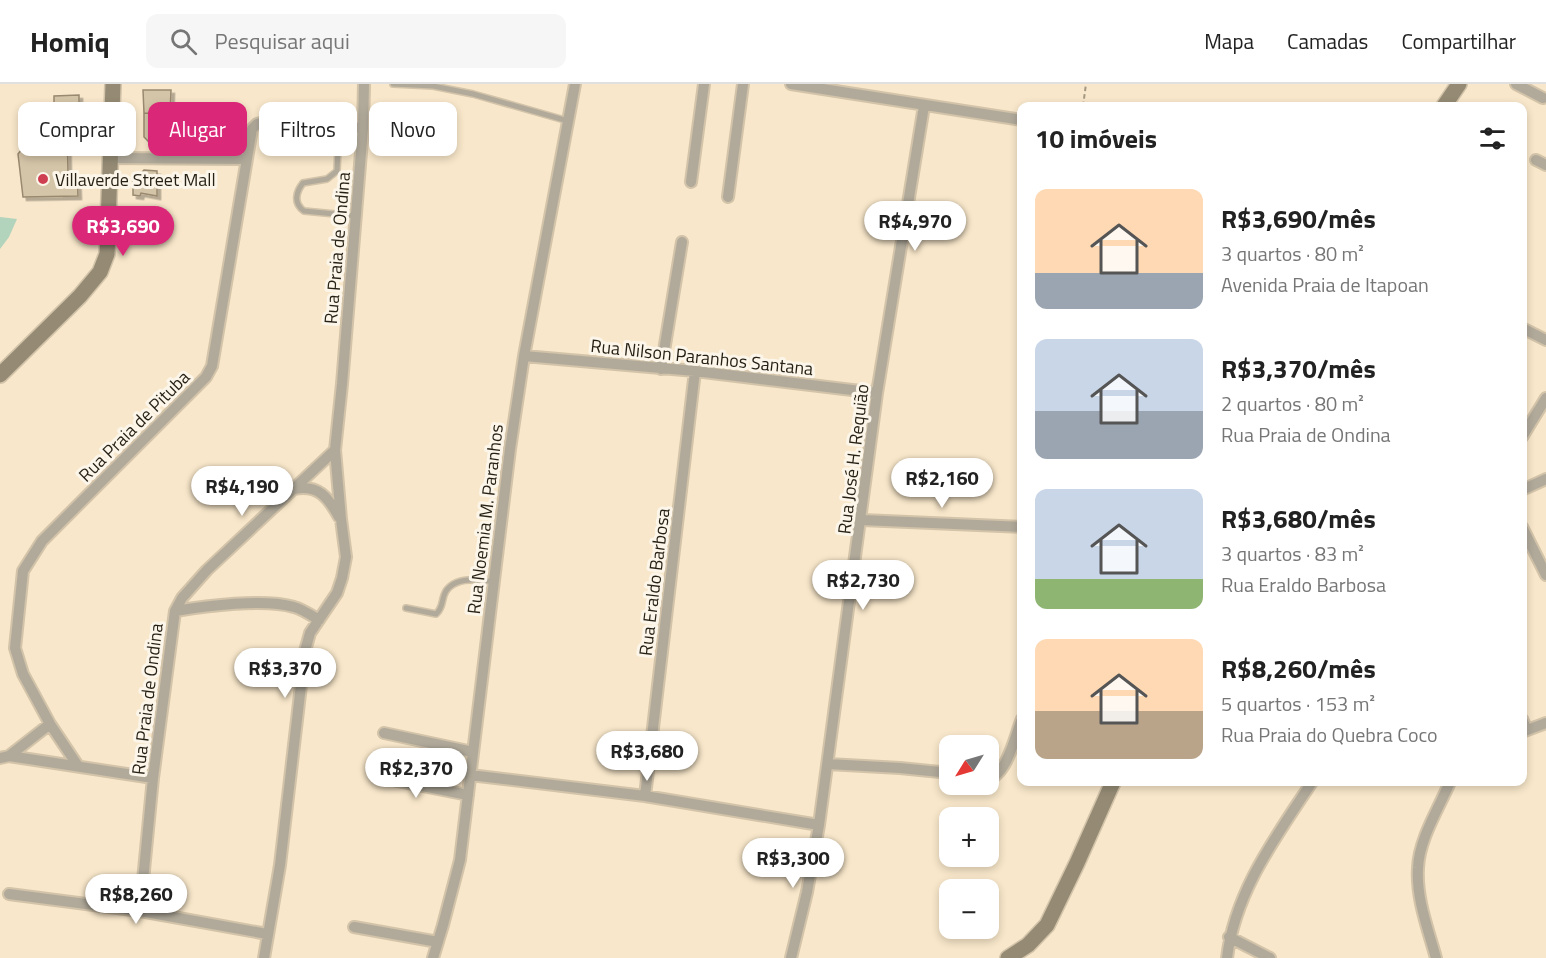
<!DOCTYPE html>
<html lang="pt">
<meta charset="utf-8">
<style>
:root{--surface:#fff;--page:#f6f6f6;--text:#222;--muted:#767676;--line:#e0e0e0;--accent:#db2777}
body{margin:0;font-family:"Titillium Web",sans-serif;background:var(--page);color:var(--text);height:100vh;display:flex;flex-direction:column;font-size:22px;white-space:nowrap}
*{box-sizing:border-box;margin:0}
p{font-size:20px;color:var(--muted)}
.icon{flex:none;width:33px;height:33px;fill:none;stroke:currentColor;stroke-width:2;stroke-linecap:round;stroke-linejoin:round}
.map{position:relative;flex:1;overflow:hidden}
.drawer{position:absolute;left:1017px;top:18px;width:510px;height:684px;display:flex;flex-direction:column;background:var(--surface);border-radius:12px;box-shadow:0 3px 9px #0003}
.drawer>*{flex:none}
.hud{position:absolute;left:18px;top:18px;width:570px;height:54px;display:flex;gap:12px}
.needle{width:39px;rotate:233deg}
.buttons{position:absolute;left:939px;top:651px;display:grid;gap:12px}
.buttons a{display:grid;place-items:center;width:60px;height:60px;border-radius:12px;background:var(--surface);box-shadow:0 3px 9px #0003;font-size:30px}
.price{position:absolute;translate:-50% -51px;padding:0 14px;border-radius:21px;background:#fff;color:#222;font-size:20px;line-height:39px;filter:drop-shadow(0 2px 3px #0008)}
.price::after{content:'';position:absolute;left:50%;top:36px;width:18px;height:14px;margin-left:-9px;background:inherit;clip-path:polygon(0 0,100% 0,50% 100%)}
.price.current{background:var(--accent);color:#fff}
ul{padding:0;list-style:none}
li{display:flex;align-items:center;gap:18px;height:150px;padding:0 18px}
li span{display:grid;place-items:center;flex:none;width:168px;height:120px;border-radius:12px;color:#555}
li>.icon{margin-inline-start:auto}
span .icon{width:72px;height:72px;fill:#fffc;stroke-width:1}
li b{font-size:26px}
h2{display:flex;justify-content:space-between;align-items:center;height:72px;padding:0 18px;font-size:26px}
.tag{padding:0 21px;border-radius:12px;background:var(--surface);box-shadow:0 3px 9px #0003;font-size:21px;line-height:54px}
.tag.current{background:var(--accent);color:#fff}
header{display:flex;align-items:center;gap:36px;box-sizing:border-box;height:84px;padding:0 30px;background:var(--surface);border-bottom:2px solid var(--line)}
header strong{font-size:28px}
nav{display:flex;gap:33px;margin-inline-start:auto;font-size:21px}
.search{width:420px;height:54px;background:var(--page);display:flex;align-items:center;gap:15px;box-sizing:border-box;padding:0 21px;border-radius:12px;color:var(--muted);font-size:22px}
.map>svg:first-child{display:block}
.green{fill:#b2d3bc}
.building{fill:#d5c5a8;stroke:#99896f;stroke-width:1.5;filter:url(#shadow)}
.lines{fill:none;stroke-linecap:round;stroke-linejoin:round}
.lane-casing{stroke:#d2c3a9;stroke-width:8}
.street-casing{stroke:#d2c3a9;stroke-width:14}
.secondary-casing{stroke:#d2c3a9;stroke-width:18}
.path{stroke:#a49781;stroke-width:2;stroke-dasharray:4.5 3;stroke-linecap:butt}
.lane{stroke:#b1aa9b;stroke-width:5}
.street{stroke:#b1aa9b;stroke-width:10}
.secondary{stroke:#958b75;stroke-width:15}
.poi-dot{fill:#cf3f52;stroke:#fcf6ea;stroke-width:2}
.labels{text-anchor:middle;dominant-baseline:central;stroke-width:6;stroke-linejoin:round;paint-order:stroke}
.poi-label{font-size:18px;fill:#251f14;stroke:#fcf6ea;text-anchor:start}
.street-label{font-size:18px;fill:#251f14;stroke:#fcf6ea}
</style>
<header>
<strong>Homiq</strong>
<div class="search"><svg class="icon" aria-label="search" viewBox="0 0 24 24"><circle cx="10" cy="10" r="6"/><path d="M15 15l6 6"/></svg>Pesquisar aqui</div>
<nav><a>Mapa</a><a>Camadas</a><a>Compartilhar</a></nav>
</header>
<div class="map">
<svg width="1546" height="874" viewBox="0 0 1546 874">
<defs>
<filter id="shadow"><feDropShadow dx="3.5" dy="3.5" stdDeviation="0" flood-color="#0004"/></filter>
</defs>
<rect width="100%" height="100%" fill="#f8e7ca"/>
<path class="green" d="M0,133l17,2 -8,18 -9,12z"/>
<path class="building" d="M143,6h28l-1,24 -26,-1z
M79,11v32l-12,1 1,45h9l1,23 -55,1 -5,-43 36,-44v-14z
M144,29l26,1v27l-21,1 -5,-5z
M172,34l19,1 -1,23 -18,-1z
M144,86l13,1v25l-16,-3 -1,3 -7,-1v-14z"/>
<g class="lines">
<g class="lane-casing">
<path id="lane" d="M393,0l40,2 40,8 95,27
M339,42l-2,45 -10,8 -24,4c-7,9 -10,20 1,28l52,5
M406,524l30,6c8,-7 5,-15 10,-23 10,-15 33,-12 48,-9"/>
</g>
<g class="street-casing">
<path id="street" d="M791,0l231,36
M1516,0l27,14
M111,74l135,1
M1536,76l10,5
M691,98l13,-98
M728,113l15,-113
M1522,244l24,12
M524,272l171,15 182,22
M661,285l21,-127
M1522,353l24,-39
M294,405c24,-5 34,8 45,28
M1522,406l24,-11
M862,436l160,7
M1522,443l24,48
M175,527c30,-5 90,-13 119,-4 8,2 17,8 25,13
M1522,635l5,11
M1522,648l24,-9
M384,649l89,19
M9,672l41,-32
M0,674l9,-2 144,22
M828,680l72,4 50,5
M78,682l-28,-42 -27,-50 -8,-26 8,-77 19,-30 164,-164 6,-11 40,-237 5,-5 7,-2 99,6
M470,691l175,21 174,29
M377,693l91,18
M988,695c19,-4 27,-43 34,-60
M645,712l50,-425
M9,810l131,17 127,23
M140,827l13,-133 22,-167 7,-13 25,-28 128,-120 7,-66 21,-256 1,-44
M354,843l84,15
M1229,853l41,21
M264,874l16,-93 25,-214 5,-18 27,-40 5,-15 4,-21 -5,-38 -6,-69
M433,874l10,-33 17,-65 50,-411 14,-93 51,-272
M791,874l16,-66 12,-67 58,-432 47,-287
M1227,874c8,-67 49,-121 85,-176
M1436,874c-8,-29 -20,-60 -18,-90 1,-29 21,-60 32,-86"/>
</g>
<g class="secondary-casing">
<path id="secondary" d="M1444,22l15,-22
M0,291l80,-79 20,-24 7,-18 6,-170
M1008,874l20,-13 19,-20 30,-62 36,-81"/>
</g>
<path class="path" d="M1083,22l3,-22"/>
<use href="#lane" class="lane"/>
<use href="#street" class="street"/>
<use href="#secondary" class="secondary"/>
</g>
<circle class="poi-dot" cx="43" cy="95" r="6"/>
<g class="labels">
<g class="poi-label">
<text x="55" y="95">Villaverde Street Mall</text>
</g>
<g class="street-label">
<text transform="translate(337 164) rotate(-85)">Rua Praia de Ondina</text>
<text transform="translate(702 273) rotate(6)">Rua Nilson Paranhos Santana</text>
<text transform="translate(134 342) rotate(-45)">Rua Praia de Pituba</text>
<text transform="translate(853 375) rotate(-83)">Rua José H. Requião</text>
<text transform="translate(485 435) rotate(-83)">Rua Noemia M. Paranhos</text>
<text transform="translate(654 498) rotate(-83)">Rua Eraldo Barbosa</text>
<text transform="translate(147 615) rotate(-83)">Rua Praia de Ondina</text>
</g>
</g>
</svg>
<div class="buttons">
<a><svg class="needle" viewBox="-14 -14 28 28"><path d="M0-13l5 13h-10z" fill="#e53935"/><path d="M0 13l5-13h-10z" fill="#767676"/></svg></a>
<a>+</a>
<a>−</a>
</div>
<b class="price" style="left:915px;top:168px">R$4,970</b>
<b class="price current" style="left:123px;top:173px">R$3,690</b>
<b class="price" style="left:942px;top:425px">R$2,160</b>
<b class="price" style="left:242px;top:433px">R$4,190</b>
<b class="price" style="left:863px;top:527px">R$2,730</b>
<b class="price" style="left:285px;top:615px">R$3,370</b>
<b class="price" style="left:647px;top:698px">R$3,680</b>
<b class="price" style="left:416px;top:715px">R$2,370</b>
<b class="price" style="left:793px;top:805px">R$3,300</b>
<b class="price" style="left:136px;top:841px">R$8,260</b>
<div class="hud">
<a class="tag">Comprar</a>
<a class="tag current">Alugar</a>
<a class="tag">Filtros</a>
<a class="tag">Novo</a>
</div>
<section class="drawer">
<h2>10 imóveis<svg class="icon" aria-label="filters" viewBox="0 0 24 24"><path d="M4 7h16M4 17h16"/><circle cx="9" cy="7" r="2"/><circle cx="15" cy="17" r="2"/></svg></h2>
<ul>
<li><span style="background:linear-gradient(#ffd9b3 70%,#9aa5b1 0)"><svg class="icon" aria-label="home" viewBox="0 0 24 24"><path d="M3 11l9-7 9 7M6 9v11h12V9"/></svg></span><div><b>R$3,690/mês</b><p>3 quartos · 80 m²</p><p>Avenida Praia de Itapoan</p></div></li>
<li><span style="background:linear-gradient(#c9d6e8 60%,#9aa5b1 0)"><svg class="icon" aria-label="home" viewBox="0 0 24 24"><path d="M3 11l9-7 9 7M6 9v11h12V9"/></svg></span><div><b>R$3,370/mês</b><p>2 quartos · 80 m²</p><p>Rua Praia de Ondina</p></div></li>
<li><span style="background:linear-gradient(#c9d6e8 75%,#8fb573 0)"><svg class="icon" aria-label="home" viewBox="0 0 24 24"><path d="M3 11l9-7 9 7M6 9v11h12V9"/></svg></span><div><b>R$3,680/mês</b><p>3 quartos · 83 m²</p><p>Rua Eraldo Barbosa</p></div></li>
<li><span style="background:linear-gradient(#ffd9b3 60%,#b9a48a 0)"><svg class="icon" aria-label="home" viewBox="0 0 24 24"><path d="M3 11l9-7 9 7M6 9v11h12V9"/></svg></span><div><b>R$8,260/mês</b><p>5 quartos · 153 m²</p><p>Rua Praia do Quebra Coco</p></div></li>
</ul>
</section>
</div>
